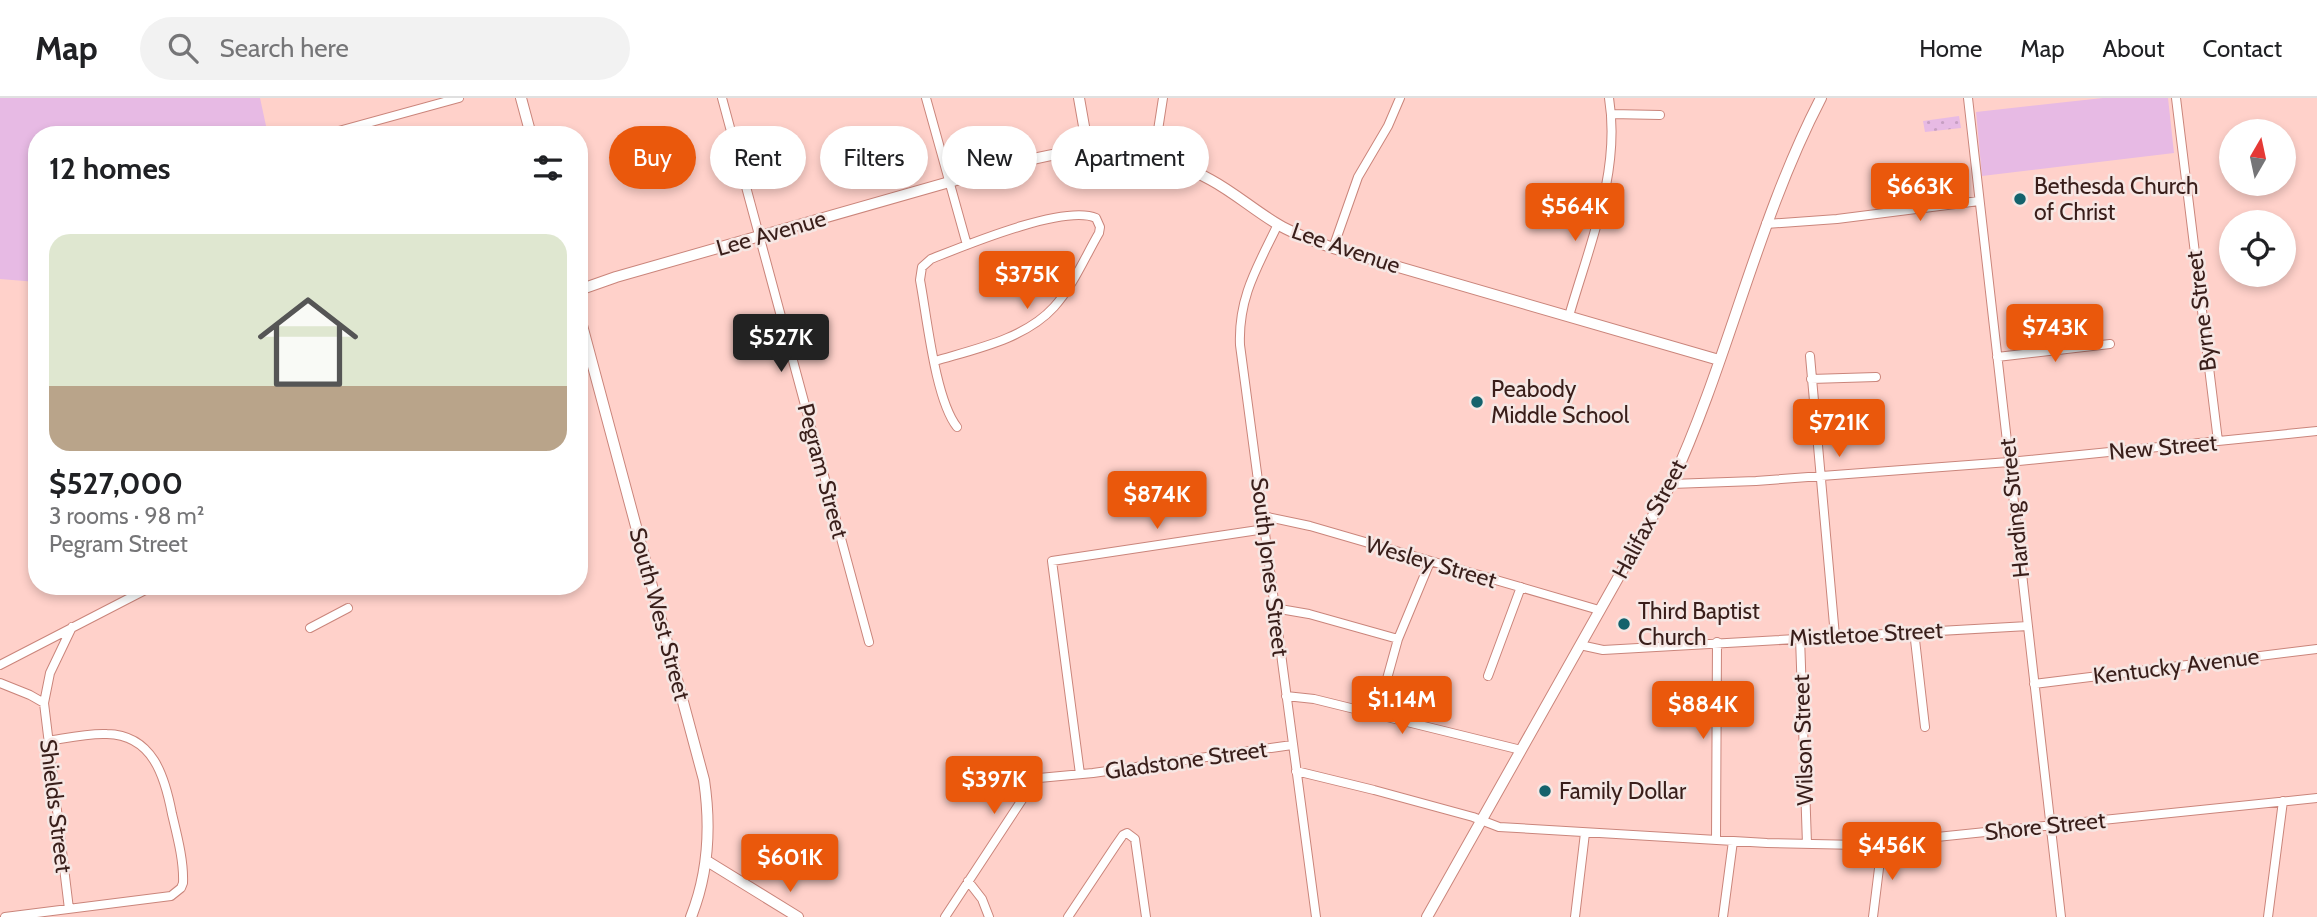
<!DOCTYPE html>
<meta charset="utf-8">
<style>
:root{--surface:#fff;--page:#f2f2f2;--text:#202124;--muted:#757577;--line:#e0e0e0;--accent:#ea580c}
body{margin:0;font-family:Cabin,sans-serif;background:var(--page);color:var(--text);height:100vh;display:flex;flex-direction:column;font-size:26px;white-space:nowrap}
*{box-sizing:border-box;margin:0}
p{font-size:23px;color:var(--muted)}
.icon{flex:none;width:38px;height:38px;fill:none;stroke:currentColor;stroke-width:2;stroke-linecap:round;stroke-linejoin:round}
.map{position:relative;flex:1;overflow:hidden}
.side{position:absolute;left:28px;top:28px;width:560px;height:469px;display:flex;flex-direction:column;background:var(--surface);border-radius:28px;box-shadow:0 4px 10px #0003}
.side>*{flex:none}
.guide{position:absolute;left:609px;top:28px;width:665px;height:63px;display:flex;gap:14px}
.needle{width:46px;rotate:9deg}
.tools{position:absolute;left:2219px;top:21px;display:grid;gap:14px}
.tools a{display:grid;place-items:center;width:77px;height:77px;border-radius:50%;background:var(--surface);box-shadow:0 4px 10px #0003;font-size:35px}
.price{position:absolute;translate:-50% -60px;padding:0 16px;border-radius:7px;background:var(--accent);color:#fff;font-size:23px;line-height:46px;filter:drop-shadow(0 2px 4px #0008)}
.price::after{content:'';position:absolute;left:50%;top:42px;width:21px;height:16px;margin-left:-10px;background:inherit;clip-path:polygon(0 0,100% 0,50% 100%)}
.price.active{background:#222;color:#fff}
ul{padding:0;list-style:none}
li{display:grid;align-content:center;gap:14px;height:371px;padding:0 21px}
li span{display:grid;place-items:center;height:217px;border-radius:21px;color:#555}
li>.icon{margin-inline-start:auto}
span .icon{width:126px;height:126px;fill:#fffc;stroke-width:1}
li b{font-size:30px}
h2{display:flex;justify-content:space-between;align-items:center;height:84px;padding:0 21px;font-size:30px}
.chip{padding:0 24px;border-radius:32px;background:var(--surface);box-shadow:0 4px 10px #0003;font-size:24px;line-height:63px}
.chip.active{background:var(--accent);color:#fff}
header{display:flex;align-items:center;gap:42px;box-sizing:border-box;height:98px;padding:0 35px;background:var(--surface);border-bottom:2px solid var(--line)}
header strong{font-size:33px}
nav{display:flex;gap:38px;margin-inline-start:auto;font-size:24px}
.search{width:490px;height:63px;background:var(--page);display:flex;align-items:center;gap:18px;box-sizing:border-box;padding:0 24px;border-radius:38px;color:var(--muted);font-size:26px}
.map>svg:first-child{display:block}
.park{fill:#e7bae4}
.garden{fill:url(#garden-dots)}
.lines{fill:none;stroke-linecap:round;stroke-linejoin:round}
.street-casing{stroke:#ca857b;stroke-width:10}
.secondary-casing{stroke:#ca857b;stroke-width:12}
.street{stroke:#fff;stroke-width:8}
.secondary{stroke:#fff;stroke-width:10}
.poi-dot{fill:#14626c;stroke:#f6e7e4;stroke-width:2.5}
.labels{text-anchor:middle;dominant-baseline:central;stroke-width:5;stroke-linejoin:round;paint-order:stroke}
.poi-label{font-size:23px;fill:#391e1a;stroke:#f6e7e4;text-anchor:start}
.street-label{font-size:23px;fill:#391e1a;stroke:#f6e7e4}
</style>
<header>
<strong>Map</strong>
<div class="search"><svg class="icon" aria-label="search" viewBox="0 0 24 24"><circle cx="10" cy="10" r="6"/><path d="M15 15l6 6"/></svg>Search here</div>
<nav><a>Home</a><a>Map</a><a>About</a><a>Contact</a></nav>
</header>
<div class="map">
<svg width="2317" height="819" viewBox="0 0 2317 819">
<defs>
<pattern id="garden-dots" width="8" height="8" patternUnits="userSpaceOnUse" patternTransform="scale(1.75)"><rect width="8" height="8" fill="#e7bae4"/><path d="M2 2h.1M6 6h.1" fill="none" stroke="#c79fc3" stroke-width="1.8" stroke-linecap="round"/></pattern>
</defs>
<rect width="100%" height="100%" fill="#ffd1ca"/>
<path class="park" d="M0,0h260l8,37h-231v147l-37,-3z
M2103,0h65l6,55 -192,23 -6,-64z"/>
<path class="garden" d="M1959,18l2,12 -36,4 -2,-11z"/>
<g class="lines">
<g class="street-casing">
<path id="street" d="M722,0l147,544
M926,0l41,147
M1968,0l93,819
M2176,0l42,343
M1611,16l49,1
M324,37l135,-37
M1154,58l9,-58
M1278,126c-20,42 -40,73 -38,121l76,572
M1766,126l71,-5 142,-18
M1333,150l25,-71 30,-51 12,-28
M1569,218c20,-70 52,-144 40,-218
M1810,258l25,280
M1997,259l113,-13
M935,263c40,-12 90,-22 119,-54 19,-21 31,-50 45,-74l1,-6 -4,-9c-32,-14 -132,28 -165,41l-9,8 -2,13c7,37 15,119 37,147
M1811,281l65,-2
M1671,386l85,-3 253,-19 308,-31
M1263,418l47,10 289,84
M1274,510l35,6 89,25
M310,530l38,-20
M1914,533l11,96
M1800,539l7,207
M1580,547l23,5 425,-24
M0,567l153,-79
M1488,578l33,-89
M0,585l30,12 14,8
M2034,586l283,-35
M1286,598l28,3 207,51
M1377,617l21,-76 32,-77
M1296,673l78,19 99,27 26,10 268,16 92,2 458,-47
M1080,676l-28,-213 213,-32
M1716,742l1,-198
M968,783l14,18 7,18
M69,811l-25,-206 6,-30 22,-46
M5,819l166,-21 10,-8 2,-5c1,-22 -6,-48 -11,-69 -7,-37 -19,-79 -65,-80 -19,-1 -40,4 -59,7
M945,819l90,-137 4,-2 54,-5 199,-28
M1068,819l48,-72 7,-10 4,-2 8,6 11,78
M1575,819l10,-84
M1723,819l10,-76
M1873,819l9,-73
M2268,819l15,-116"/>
</g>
<g class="secondary-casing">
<path id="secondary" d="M521,0l10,37
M1079,0l9,51
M579,192l37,-13 386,-110c80,-22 134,-29 209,13 24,13 44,31 68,45 17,10 36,16 54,23l386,112
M579,216l125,466c7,47 5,92 -13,137
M707,763l91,56
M1427,819l244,-433c58,-125 86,-263 150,-386"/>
</g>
<use href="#street" class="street"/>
<use href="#secondary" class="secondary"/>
</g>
<g class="poi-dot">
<circle cx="2020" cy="101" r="7"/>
<circle cx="1477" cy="304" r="7"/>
<circle cx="1624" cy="526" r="7"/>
<circle cx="1545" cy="693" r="7"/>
</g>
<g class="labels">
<g class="poi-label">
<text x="2034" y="88">Bethesda Church<tspan x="2034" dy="26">of Christ</tspan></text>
<text x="1491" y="291">Peabody<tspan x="1491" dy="26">Middle School</tspan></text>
<text x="1638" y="513">Third Baptist<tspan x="1638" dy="26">Church</tspan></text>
<text x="1559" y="693">Family Dollar</text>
</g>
<g class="street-label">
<text transform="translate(771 135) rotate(-16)">Lee Avenue</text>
<text transform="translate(1346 150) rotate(19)">Lee Avenue</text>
<text transform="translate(2201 213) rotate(-97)">Byrne Street</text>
<text transform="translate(2163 349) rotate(-5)">New Street</text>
<text transform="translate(823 373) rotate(75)">Pegram Street</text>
<text transform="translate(2014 410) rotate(-96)">Harding Street</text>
<text transform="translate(1649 421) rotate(-62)">Halifax Street</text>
<text transform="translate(1431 464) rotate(16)">Wesley Street</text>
<text transform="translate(1270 469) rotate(83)">South Jones Street</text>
<text transform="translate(660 516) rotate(75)">South West Street</text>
<text transform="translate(1866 536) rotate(-3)">Mistletoe Street</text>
<text transform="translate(2176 568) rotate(-7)">Kentucky Avenue</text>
<text transform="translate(1803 642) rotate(-92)">Wilson Street</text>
<text transform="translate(1186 662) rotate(-8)">Gladstone Street</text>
<text transform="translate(56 708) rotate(83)">Shields Street</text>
<text transform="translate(2045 728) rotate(-6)">Shore Street</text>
</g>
</g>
</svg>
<div class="tools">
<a><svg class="needle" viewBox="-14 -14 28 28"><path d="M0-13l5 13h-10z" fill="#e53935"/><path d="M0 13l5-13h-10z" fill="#757577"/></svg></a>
<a><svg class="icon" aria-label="locate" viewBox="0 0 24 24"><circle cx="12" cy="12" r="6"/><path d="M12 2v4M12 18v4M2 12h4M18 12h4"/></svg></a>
</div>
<b class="price" style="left:1920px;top:125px">$663K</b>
<b class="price" style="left:1575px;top:145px">$564K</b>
<b class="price" style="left:1027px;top:213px">$375K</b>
<b class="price" style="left:2055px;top:266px">$743K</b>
<b class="price active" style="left:781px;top:276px">$527K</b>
<b class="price" style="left:1839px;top:361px">$721K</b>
<b class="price" style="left:1157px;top:433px">$874K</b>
<b class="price" style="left:1402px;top:638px">$1.14M</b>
<b class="price" style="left:1703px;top:643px">$884K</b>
<b class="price" style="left:994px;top:718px">$397K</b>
<b class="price" style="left:1892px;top:784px">$456K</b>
<b class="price" style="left:790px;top:796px">$601K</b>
<div class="guide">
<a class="chip active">Buy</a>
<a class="chip">Rent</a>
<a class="chip">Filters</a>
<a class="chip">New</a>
<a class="chip">Apartment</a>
</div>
<section class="side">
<h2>12 homes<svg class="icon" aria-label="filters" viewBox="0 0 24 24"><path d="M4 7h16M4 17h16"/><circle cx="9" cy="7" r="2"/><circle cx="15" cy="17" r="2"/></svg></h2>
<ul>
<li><span style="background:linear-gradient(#dfe7d0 70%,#b9a48a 0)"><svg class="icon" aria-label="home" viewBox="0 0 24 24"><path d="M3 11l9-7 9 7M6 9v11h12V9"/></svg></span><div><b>$527,000</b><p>3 rooms · 98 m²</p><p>Pegram Street</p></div></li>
</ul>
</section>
</div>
